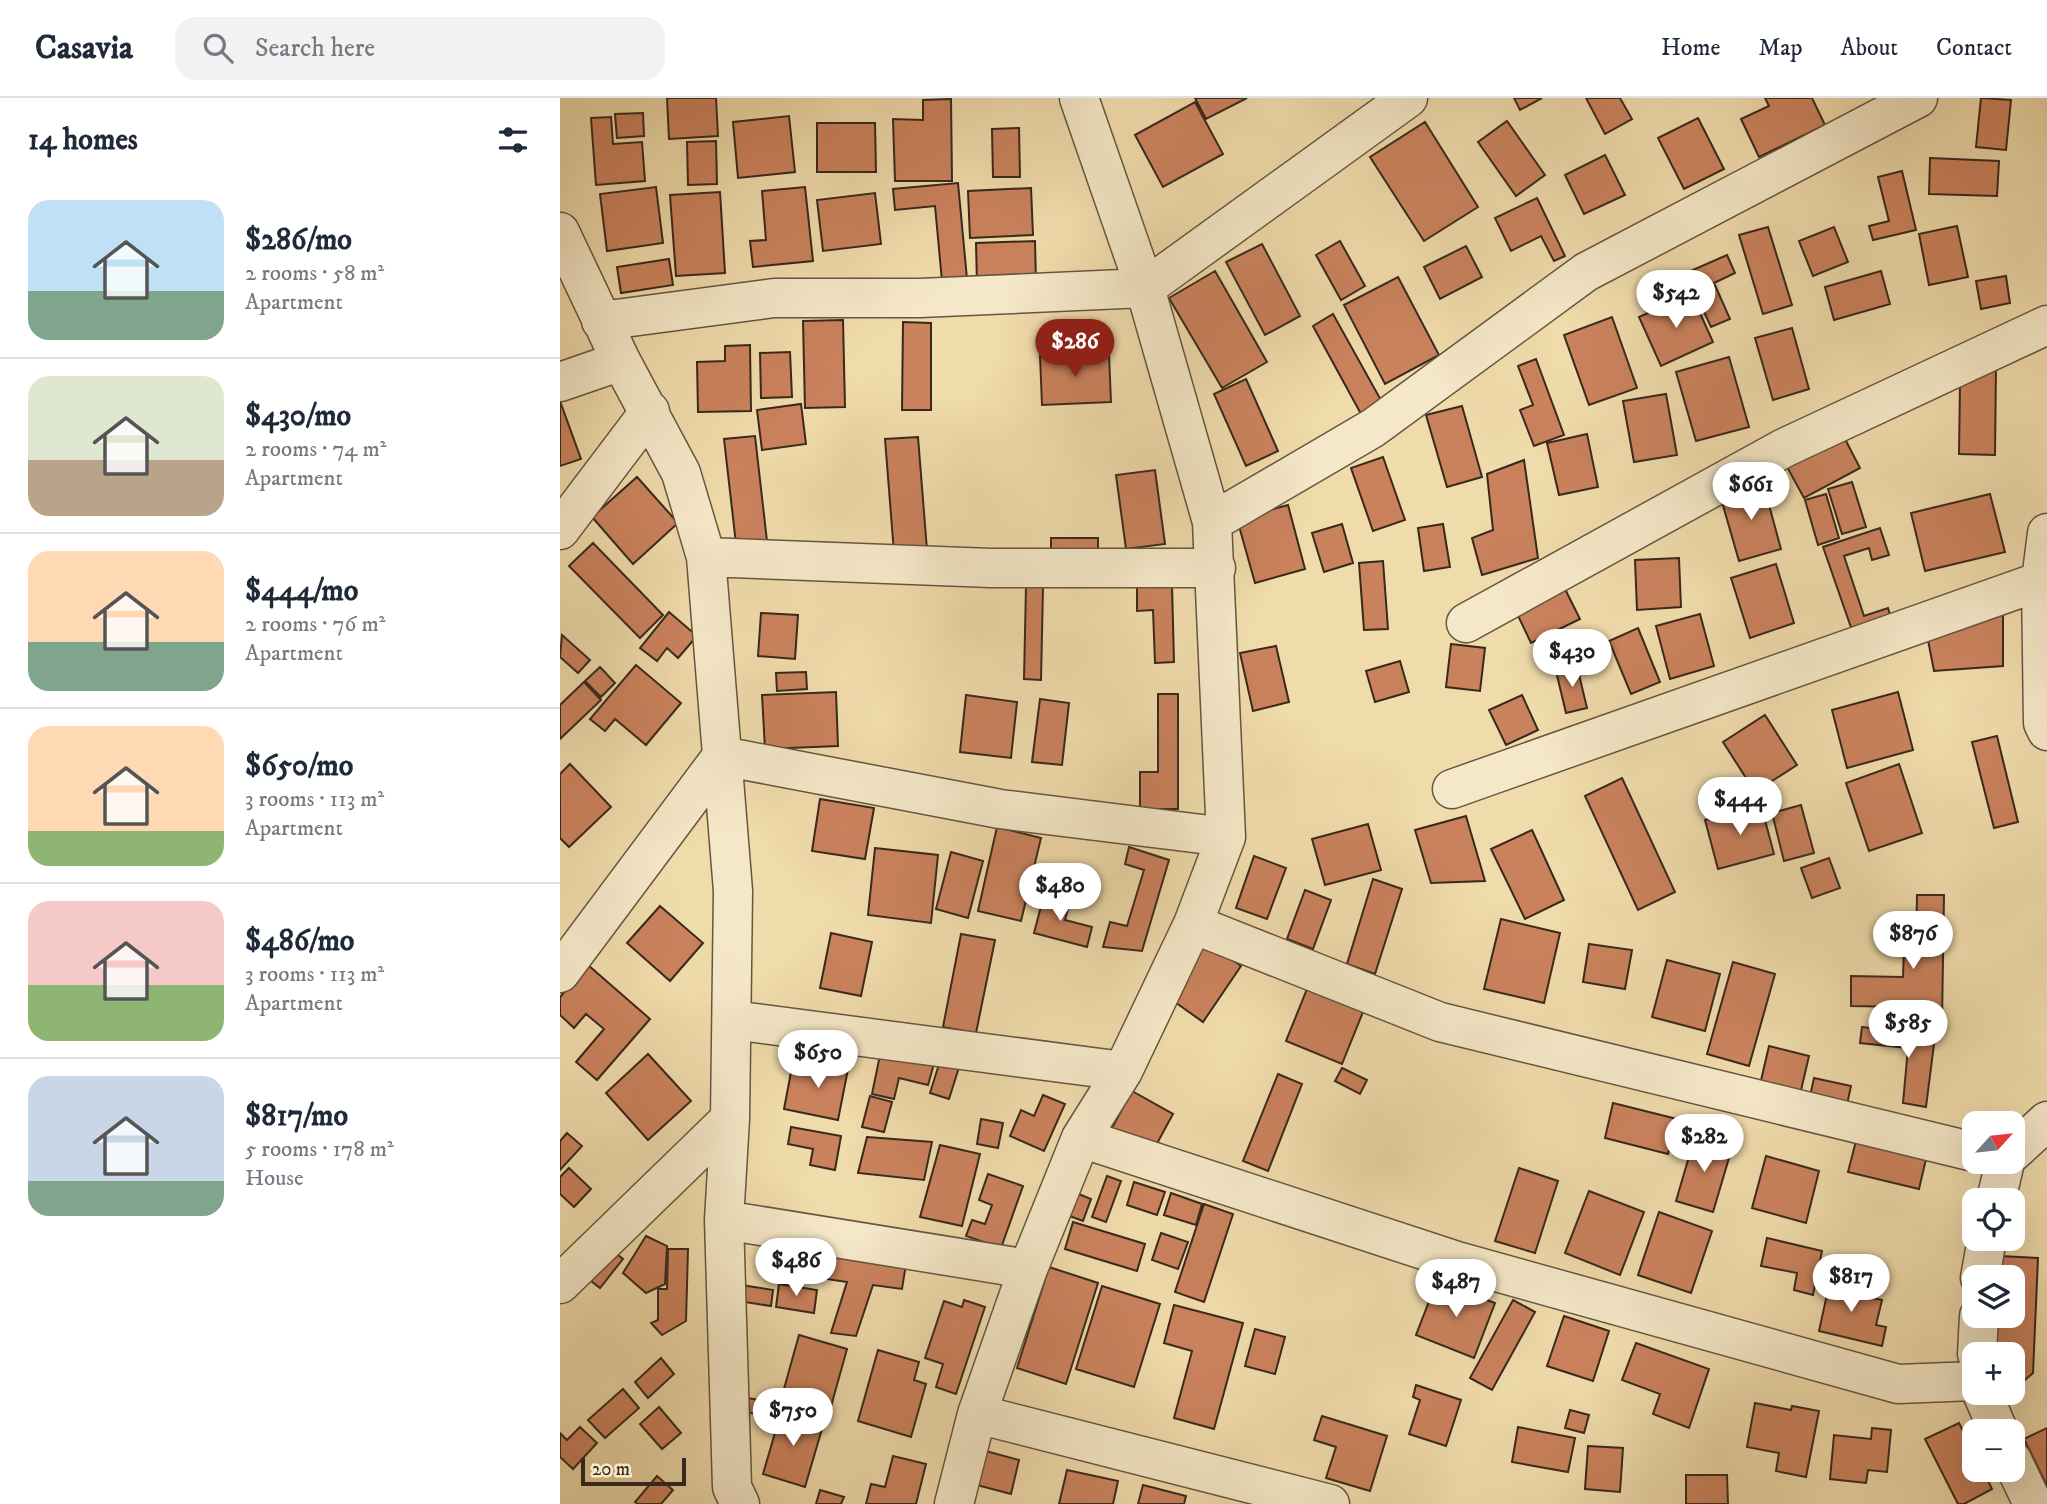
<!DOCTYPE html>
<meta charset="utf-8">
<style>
:root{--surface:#fff;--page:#f2f2f3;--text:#1f2937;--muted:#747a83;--line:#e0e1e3;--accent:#8f2418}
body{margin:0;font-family:"IM FELL DW Pica",serif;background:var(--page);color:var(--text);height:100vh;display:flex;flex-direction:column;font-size:26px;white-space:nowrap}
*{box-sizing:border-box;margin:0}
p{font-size:23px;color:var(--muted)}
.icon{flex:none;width:38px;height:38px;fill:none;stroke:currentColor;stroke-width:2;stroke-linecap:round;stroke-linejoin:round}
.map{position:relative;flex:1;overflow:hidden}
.side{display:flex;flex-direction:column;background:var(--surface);width:560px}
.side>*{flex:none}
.needle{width:46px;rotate:63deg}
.tools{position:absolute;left:1402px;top:1013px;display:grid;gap:14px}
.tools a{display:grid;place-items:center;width:63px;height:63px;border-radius:14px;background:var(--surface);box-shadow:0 7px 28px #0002;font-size:35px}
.scale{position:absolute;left:21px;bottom:18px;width:105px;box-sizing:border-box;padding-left:7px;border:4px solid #38291d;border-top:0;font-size:19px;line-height:24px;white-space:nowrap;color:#38291d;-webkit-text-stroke:5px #f5e8c8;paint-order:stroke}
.price{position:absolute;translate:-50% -60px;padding:0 16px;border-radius:24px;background:#fff;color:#222;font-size:23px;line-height:46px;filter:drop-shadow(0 2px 4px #0008)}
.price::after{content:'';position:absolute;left:50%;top:42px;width:21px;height:16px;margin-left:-10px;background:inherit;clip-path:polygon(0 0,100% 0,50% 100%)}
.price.active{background:var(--accent);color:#fff}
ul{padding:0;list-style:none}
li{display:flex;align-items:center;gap:21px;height:175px;padding:0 28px}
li+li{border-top:2px solid var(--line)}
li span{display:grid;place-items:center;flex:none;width:196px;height:140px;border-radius:21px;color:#555}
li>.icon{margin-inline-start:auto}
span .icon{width:84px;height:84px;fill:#fffc;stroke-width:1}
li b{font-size:30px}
h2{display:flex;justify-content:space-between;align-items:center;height:84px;padding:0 28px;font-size:30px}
header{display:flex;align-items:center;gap:42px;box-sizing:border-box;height:98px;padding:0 35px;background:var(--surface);border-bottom:2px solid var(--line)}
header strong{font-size:33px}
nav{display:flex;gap:38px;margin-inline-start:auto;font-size:24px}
.search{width:490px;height:63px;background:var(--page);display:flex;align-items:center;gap:18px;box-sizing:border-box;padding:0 24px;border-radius:21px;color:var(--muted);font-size:26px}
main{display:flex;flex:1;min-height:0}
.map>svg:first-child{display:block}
.building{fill:#ca825d;stroke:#38291d;stroke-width:2}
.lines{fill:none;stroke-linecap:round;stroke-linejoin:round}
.minor-casing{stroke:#665640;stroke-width:41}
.minor{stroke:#f5e8c8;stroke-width:38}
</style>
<header>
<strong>Casavia</strong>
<div class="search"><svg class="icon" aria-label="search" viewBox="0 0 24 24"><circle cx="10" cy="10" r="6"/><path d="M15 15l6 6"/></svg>Search here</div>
<nav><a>Home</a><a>Map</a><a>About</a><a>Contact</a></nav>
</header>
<main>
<section class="side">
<h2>14 homes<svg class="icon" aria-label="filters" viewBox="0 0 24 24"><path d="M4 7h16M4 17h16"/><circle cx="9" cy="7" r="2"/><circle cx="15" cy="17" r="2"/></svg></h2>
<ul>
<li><span style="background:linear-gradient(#bfe0f5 65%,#7fa58c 0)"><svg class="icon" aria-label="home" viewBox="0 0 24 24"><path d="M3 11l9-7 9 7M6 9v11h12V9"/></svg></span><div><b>$286/mo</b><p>2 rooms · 58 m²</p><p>Apartment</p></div></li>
<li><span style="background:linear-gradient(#dfe7d0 60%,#b9a48a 0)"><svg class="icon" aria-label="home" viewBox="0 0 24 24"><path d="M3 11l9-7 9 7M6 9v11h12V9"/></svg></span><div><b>$430/mo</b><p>2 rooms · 74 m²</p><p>Apartment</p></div></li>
<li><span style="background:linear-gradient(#ffd9b3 65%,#7fa58c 0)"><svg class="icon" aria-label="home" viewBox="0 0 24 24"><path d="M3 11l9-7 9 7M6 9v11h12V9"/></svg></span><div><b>$444/mo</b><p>2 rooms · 76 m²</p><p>Apartment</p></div></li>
<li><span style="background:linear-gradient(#ffd9b3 75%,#8fb573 0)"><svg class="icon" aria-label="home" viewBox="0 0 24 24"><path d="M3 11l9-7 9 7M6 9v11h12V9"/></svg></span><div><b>$650/mo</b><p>3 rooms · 113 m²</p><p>Apartment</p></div></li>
<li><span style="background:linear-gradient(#f6c9c9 60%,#8fb573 0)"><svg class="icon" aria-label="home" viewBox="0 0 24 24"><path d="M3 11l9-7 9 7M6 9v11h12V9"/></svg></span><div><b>$486/mo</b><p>3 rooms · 113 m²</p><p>Apartment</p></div></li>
<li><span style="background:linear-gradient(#c9d6e8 75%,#7fa58c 0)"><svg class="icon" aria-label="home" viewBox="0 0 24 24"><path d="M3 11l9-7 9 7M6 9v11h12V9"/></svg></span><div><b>$817/mo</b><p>5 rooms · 178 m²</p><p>House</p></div></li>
</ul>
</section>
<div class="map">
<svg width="1487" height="1406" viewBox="0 0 1487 1406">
<rect width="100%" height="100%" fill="#f0dbab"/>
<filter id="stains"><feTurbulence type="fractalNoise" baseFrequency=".00286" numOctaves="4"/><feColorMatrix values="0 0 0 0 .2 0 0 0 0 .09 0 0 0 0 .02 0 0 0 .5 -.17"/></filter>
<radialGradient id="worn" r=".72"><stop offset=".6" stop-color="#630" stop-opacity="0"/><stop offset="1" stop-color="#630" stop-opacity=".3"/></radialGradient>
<path class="building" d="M107,0h49l2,38 -49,3z
M635,0h52l-41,21z
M954,0h28l-22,12z
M1026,0h34l12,21 -27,15z
M1205,0h47l13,27 -66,32 -18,-38 28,-13z
M1421,0l30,2 -5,50 -30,-3z
M391,1l1,82h-57l-2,-62 30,1v-20z
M635,4l28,52 -60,33 -28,-52z
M83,15l1,23 -27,2 -2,-24z
M229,18l6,56 -57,6 -5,-56z
M51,19l2,27 29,-2 3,39 -49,4 -5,-67z
M1138,20l26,51 -40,20 -26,-51z
M947,23l38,54 -29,21 -38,-54z
M865,24l53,85 -54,34 -54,-84z
M257,25h58l1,49h-59z
M459,30l1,49h-27l-1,-48z
M156,43l1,43 -29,1 -1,-43z
M1045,57l20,40 -41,19 -19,-39z
M1370,60l69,3 -2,35 -68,-2z
M1342,73l14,59 -43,10 -4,-14 20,-5 -11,-44z
M398,85l9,96 -25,2 -7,-75 -40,4 -2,-21z
M96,89l7,56 -56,8 -7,-57z
M245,89l8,74 -60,6 -3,-26 16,-1 -4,-49z
M471,90l2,47 -63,3 -2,-47z
M160,94l5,81 -49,3 -6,-81z
M315,95l6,51 -58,7 -6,-51z
M977,100l28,58 -11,5 -13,-25 -30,15 -16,-33z
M1397,128l11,51 -39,8 -10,-51z
M1208,129l24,78 -29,9 -24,-79z
M1274,129l14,35 -35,14 -14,-35z
M475,143l1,43 -59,1 -1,-42z
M780,143l25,45 -24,14 -25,-45z
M702,146l38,72 -35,19 -39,-73z
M906,148l16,31 -42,22 -16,-32z
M1167,157l8,18 -21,10 16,36 -19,8 -25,-54z
M109,161l4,26 -52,8 -4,-26z
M655,173l52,91 -45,26 -53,-90z
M1321,173l9,33 -56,16 -9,-33z
M1446,178l4,27 -29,6 -5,-28z
M838,179l41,78 -54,29 -41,-79z
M1131,195l22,49 -52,24 -22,-49z
M773,216l49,88 -21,12 -48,-88z
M1052,219l25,71 -48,17 -25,-70z
M283,222l2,87 -40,1 -2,-87z
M343,224l28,1v87h-29z
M1232,230l17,61 -36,11 -18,-62z
M190,247l1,66 -53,1 -1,-50 28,-1v-15z
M230,254l2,45 -31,1 -1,-45z
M549,256l2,48 -69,3 -2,-49z
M1169,259l20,70 -53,14 -20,-69z
M976,261l28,76 -30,11 -14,-36 13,-5 -15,-39z
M1436,269l-1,88 -36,-1 1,-70z
M686,281l32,72 -32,15 -32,-72z
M1106,296l11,61 -43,7 -11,-61z
M0,303l21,58 -21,7z
M241,306l5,40 -44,6 -5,-40z
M902,308l20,71 -35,10 -21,-72z
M1027,336l11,53 -39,8 -12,-52z
M195,338l12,105 -31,3 -12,-105z
M358,339l9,113 -33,3 -9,-114z
M1284,339l16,31 -56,30 -17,-31z
M823,359l22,63 -32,11 -22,-63z
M964,362l14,98 -56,17 -10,-37 21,-8 -6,-56z
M595,372l10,74 -39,5 -10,-74z
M77,379l41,46 -45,41 -41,-47z
M1292,384l14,45 -24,7 -14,-45z
M1203,385l18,66 -42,12 -19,-66z
M1266,396l13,44 -21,7 -13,-45z
M1430,396l15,58 -80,19 -14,-58z
M728,407l17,64 -50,14 -18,-64z
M782,426l11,39 -29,9 -12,-39z
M883,426l7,43 -26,4 -6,-43z
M1320,430l9,27 -17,5 -3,-12 -25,8 20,60 24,-8 4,14 -38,14 -31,-89z
M491,440h47v18l-47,-1z
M33,445l70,72 -23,23 -71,-72z
M1119,460l2,49 -44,3 -2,-50z
M823,463l5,68 -24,1 -5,-67z
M1216,466l18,59 -44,15 -19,-60z
M1000,481l20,40 -49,24 -19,-40z
M612,487l2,77 -19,1 -2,-53 -16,1v-24z
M466,488l17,1 -2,93 -17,-1z
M1443,511v57l-69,5 -8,-41z
M109,514l28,24 -19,22 -11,-10 -10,13 -17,-13z
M201,515l37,2 -3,44 -37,-3z
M1140,516l14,52 -44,13 -14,-53z
M1078,530l22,54 -29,12 -22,-53z
M2,537l28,25 -12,13 -18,-16z
M891,546l34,4 -5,43 -34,-4z
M716,548l13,56 -36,9 -13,-58z
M840,563l9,31 -34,10 -9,-31z
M76,567l45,38 -35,42 -31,-26 -10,12 -15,-12z
M1017,568l10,42 -21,5 -10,-42z
M40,569l15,16 -14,14 -16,-16z
M246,574l1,17 -30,2 -1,-18z
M24,584l17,18 -41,39v-34z
M276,594l2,54 -73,3 -3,-54z
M1338,594l15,58 -66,18 -15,-58z
M598,596h20v115h-38v-37h18z
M406,597l51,7 -6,56 -51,-6z
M962,597l16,35 -32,15 -17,-35z
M480,601l29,4 -7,62 -30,-3z
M1205,617l32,50 -42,27 -32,-50z
M1437,638l21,86 -24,6 -22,-86z
M10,666l41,43 -42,40 -9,-9v-64z
M1339,666l23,69 -53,18 -23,-68z
M1062,680l53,114 -37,18 -53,-114z
M260,701l54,9 -9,51 -53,-8z
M1201,707l13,49 -56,15 -13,-49z
M1241,707l13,48 -30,8 -12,-48z
M906,718l19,65 -54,2 -16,-53z
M808,726l13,46 -56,15 -13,-46z
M437,729l44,11 -20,83 -43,-10z
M972,732l32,70 -39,19 -34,-70z
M569,749l40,13 -27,91 -39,-4 7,-25 17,4 17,-56 -19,-6z
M315,750l63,7 -7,68 -63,-8z
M391,754l32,9 -15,57 -32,-9z
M694,758l32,12 -19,51 -31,-11z
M1269,760l11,30 -28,10 -11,-30z
M813,781l29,10 -27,85 -28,-10z
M745,792l26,10 -18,49 -26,-10z
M484,797l26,6 -5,19 27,7 -5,20 -53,-14z
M1357,797h27l-2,127h-37v-15l-54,-1v-30l52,1 1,-29h12z
M100,808l43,37 -33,38 -43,-38z
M941,821l59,14 -16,70 -60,-14z
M271,835l41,9 -11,54 -41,-8z
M401,836l34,6 -19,93 -33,-6z
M643,841l38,27 -38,56 -38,-27z
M1029,846l43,6 -7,39 -42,-7z
M1107,862l53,14 -15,57 -53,-14z
M1173,864l42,12 -26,92 -42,-12z
M28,867l62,54 -53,61 -21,-18 28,-33 -18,-15 -12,14 -14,-13v-18z
M749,886l56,23 -23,57 -56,-23z
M1302,929l73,9 -9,71 -23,-4 5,-55 -48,-5z
M1209,948l40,10 -10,43 -40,-10z
M88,956l43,47 -43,39 -42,-47z
M320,957l55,5 -7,25 -29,-7 -5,21 -22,-5z
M264,962l25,4 -11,56 -54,-11 8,-42 30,6z
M380,963l20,3 -11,35 -19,-6z
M782,970l25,12 -7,14 -25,-13z
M718,976l24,10 -34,87 -25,-10z
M1254,980l37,8 -5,23 -37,-8z
M572,993l41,23 -20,37 -41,-23z
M483,997l22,9 -21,47 -34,-15 11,-26 13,6z
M310,998l22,6 -8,30 -22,-5z
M1053,1005l64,16 -9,35 -63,-16z
M421,1021l22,4 -5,25 -21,-4z
M231,1029l50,9 -6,34 -25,-5 3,-16 -25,-5z
M7,1035l15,13 -22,24v-29z
M1135,1038l37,12 -19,64 -37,-11z
M307,1039l65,5 -8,38 -66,-7z
M1296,1043l70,18 -7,30 -71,-17z
M380,1047l40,9 -18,72 -42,-9z
M1206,1058l53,15 -13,52 -54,-15z
M9,1070l22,21 -17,18 -14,-13v-17z
M959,1070l39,13 -23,72 -40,-12z
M428,1076l35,12 -22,62 -35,-12 6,-16 13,4 7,-19 -13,-5z
M547,1078l14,5 -15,41 -14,-5z
M574,1084l31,10 -8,23 -30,-10z
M509,1092l22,9 -8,22 -22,-8z
M1029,1093l55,21 -24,63 -55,-22z
M611,1095l31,11 -6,21 -32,-10z
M644,1106l29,10 -29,88 -29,-10z
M1099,1114l53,19 -21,62 -53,-18z
M513,1124l72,22 -8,27 -72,-22z
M601,1135l27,9 -10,27 -26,-9z
M86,1138l21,10 -2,38 -19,9 -23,-20z
M1207,1140l55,13 -9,44 -19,-5 3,-17 -36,-7z
M49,1150l14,11 -23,29 -14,-11z
M108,1151h20l-2,72 -24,14 -11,-12 7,-3v-31h9z
M263,1156l83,10 -4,25 -29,-4 -17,51 -25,-3 16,-51 -27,-4z
M1440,1158l38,2 -5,115 -15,13 -6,-1v-31h-16l2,-38h14v-38h-13z
M489,1169l49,16 -32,101 -49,-16z
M1271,1178l22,6 -3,11 32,7 -6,25 10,2 -4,19 -63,-15z
M877,1183l58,22 -21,55 -58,-23z
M219,1186l38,6 -3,23 -38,-6z
M181,1187l32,5 -2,16 -33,-5z
M542,1188l58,18 -26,83 -58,-18z
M404,1202l21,7 -29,87 -20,-7 7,-23 -18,-6 19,-57 18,6z
M953,1202l22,12 -43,78 -22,-12z
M614,1207l69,18 -29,106 -40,-11 18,-67 -28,-8z
M1004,1218l45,15 -16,50 -46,-15z
M695,1231l30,8 -10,37 -30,-8z
M239,1237l48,14 -17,61 -48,-14z
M1076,1245l73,26 -20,59 -36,-14 7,-20 -38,-14z
M318,1252l41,12 -5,18 12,4 -15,53 -53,-16z
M101,1260l13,16 -26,24 -13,-16z
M856,1287l45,15 -15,46 -37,-12 11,-34 -7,-3z
M63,1291l16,19 -34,30 -17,-18z
M187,1300l30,5 -2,15 -30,-6z
M1195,1305l36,7 1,-4 27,5 -13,66 -30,-6 3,-18 -32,-6z
M99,1309l22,26 -19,16 -22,-25z
M222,1311l42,13 -19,65 -42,-13z
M1010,1312l19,5 -5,18 -19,-5z
M762,1318l65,20 -17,55 -44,-13 10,-31 -22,-7z
M1399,1325l15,30v17h9l9,19 -28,15h-6l-33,-65z
M20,1329l17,16 -24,26 -13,-12v-24l7,7z
M958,1329l57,11 -7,34 -56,-10z
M1312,1330l19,2 -4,42 -19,-2 -2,13 -36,-4 4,-44 37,4z
M1487,1330v56h-1l-22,-45z
M1028,1348l35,2 -3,44 -35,-3z
M422,1352l37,10 -8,34 -38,-10z
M333,1358l33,8 -10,40h-50l5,-20 14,3z
M507,1372l51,11 -5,23h-54z
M1126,1377h41l1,29h-42z
M97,1378l16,14 -12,14h-23l-3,-2z
M583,1387l43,11 -2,8h-46z
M260,1392l24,7 -3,7h-25z"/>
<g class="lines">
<g class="minor-casing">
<path id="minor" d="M0,134l61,129 60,112 25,84 27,334 -3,228 -6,101 8,267 8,17
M41,223l173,-23h146l225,-10 263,-190
M0,284l61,-21
M652,424l161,-94 213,-156 332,-174
M0,432l90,-119
M1487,435l-6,48 2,142 4,8
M146,459l285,11h225
M906,525l318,-175 263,-123
M892,691l589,-208
M633,826l247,98 534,130
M0,875l162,-217 278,53 226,28
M172,922l391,51
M521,1040l376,123 441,123 76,-3
M1452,1055l35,-32
M1436,1102l9,-38
M164,1122l304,49
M1420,1180l7,-39
M0,1186l170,-165
M1417,1256l2,-38
M1422,1295l17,39
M417,1316l353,90
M1452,1362l21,44
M394,1406l23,-90 51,-145 53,-131 42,-67 70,-147 33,-87 -14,-315 -67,-234 -66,-190"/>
</g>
<use href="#minor" class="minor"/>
</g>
<rect width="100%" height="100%" filter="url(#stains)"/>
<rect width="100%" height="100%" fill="url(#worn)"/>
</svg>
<div class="tools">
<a><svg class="needle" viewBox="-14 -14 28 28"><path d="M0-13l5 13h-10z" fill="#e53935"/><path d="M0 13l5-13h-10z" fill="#747a83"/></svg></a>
<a><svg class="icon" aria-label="locate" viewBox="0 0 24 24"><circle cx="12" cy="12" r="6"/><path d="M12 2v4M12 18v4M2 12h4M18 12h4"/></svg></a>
<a><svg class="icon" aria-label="layers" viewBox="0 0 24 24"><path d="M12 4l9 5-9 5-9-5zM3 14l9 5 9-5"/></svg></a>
<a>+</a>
<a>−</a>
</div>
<div class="scale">20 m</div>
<b class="price" style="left:1116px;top:232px">$542</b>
<b class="price active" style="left:515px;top:281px">$286</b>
<b class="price" style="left:1191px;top:424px">$661</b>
<b class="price" style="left:1012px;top:591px">$430</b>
<b class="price" style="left:1180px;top:739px">$444</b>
<b class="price" style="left:500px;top:825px">$480</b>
<b class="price" style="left:1353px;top:873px">$876</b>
<b class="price" style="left:1348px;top:962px">$585</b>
<b class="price" style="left:258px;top:992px">$650</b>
<b class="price" style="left:1144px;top:1076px">$282</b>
<b class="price" style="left:236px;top:1200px">$486</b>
<b class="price" style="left:1291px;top:1216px">$817</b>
<b class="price" style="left:896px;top:1221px">$487</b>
<b class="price" style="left:233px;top:1350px">$750</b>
</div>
</main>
